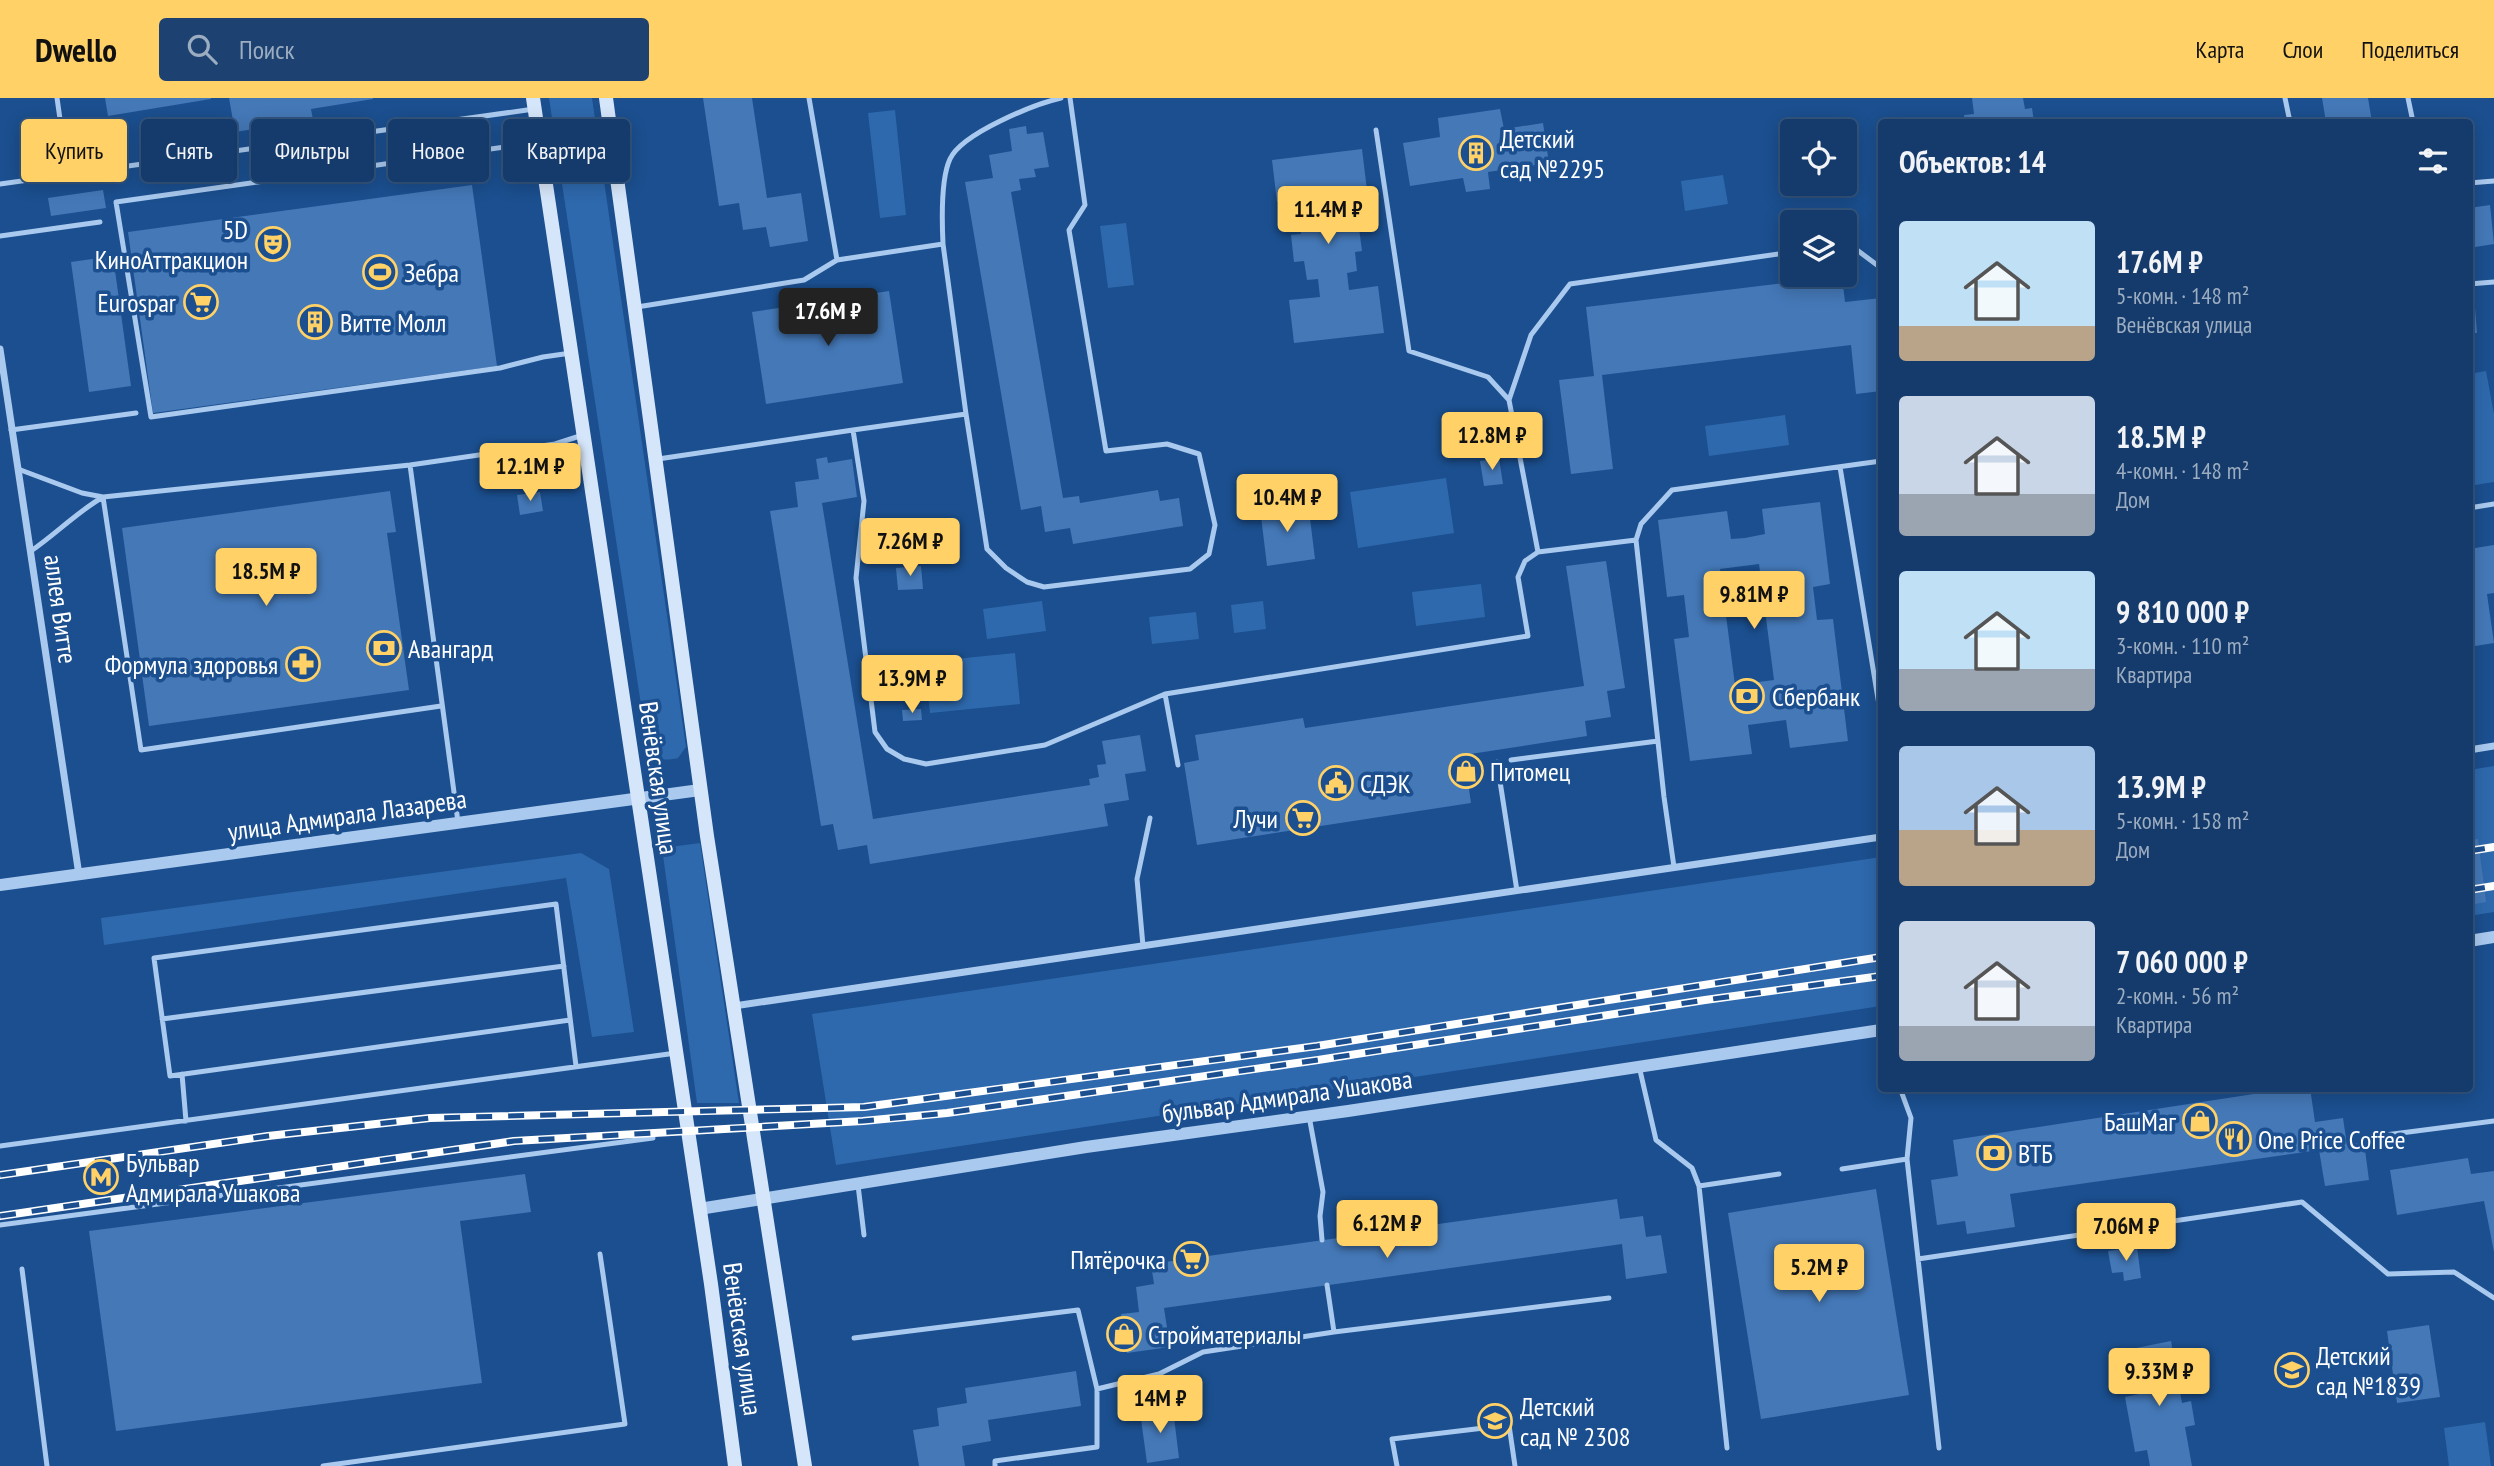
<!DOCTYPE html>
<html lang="ru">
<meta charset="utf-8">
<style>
:root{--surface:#143b6b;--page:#1d4271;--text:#f1f3f6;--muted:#9dadc1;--line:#33557e;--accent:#ffd166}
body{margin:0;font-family:"PT Sans Narrow",sans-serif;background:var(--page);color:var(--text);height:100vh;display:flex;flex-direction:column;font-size:26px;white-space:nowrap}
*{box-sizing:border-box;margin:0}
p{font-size:23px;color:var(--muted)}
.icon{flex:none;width:38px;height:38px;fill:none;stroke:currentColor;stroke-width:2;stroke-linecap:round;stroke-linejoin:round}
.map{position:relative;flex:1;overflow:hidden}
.side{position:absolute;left:1878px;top:21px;width:595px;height:973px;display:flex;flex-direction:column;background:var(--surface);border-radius:7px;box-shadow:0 4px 18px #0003,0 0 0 2px var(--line)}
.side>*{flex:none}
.guide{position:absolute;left:21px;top:21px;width:665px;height:63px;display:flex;gap:14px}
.tools{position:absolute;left:1780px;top:21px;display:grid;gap:14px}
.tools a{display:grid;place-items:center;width:77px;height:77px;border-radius:7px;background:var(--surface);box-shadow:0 4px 18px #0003,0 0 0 2px var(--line);font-size:35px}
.price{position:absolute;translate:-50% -60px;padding:0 16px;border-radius:7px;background:var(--accent);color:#111;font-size:23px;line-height:46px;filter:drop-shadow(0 2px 4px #0008)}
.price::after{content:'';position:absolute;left:50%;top:42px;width:21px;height:16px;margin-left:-10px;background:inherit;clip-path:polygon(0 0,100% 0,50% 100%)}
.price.selected{background:#222;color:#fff}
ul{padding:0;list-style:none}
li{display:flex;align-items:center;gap:21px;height:175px;padding:0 21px}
li span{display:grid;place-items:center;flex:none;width:196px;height:140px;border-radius:7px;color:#555}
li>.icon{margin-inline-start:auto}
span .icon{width:84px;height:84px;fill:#fffc;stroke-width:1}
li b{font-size:30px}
h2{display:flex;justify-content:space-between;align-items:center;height:84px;padding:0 21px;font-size:30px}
.tag{padding:0 24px;border-radius:7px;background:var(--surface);box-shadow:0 4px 18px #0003,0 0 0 2px var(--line);font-size:24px;line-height:63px}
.tag.selected{background:var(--accent);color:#111}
header{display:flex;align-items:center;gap:42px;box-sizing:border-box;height:98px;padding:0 35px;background:var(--accent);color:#111}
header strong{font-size:33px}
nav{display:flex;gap:38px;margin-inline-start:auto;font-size:24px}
.search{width:490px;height:63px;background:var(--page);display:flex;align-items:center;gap:18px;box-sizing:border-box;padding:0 24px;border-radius:7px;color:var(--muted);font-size:26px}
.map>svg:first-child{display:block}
.green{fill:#2e69ad}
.building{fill:#4478b7;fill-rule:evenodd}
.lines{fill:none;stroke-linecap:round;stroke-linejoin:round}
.service{stroke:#a9c9ee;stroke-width:5}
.minor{stroke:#a9c9ee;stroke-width:7}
.tertiary{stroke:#a9c9ee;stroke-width:12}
.secondary{stroke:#d6e6fa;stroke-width:14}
.rail-casing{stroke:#fff;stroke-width:8}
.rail{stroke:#1b4f8f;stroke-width:5;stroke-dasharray:16;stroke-linecap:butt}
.labels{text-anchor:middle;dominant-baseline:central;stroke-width:7;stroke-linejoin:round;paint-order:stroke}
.poi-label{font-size:26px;fill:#fff;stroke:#1b4f8f;text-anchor:start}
.street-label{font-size:26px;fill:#fff;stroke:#1b4f8f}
</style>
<header>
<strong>Dwello</strong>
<div class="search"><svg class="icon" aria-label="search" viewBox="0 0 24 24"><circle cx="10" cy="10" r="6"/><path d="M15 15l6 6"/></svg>Поиск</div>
<nav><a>Карта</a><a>Слои</a><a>Поделиться</a></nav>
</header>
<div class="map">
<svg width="2494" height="1368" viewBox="0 0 2494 1368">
<rect width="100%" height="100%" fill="#1b4f8f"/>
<path class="green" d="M549,0h43l94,649 -8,11c-12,3 -21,2 -30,-7z
M895,12l11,105 -26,3 -12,-105z
M1723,77l5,29 -43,7 -4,-30z
M1126,125l8,62 -26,3 -8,-62z
M2486,273l8,43v68l-25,4v-112z
M1785,317l4,30 -80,11 -4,-30z
M1446,380l8,55 -96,15 -8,-56z
M1481,486l4,33 -69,9 -4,-34z
M1042,503l4,30 -59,8 -4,-30z
M1263,503l3,28 -32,4 -3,-28z
M1196,514l3,27 -47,5 -3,-27z
M1015,555l5,51 -90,9 -5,-51z
M2494,668v146l-25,4v-146z
M700,745l39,260h-42l-35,-255z
M581,755l28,16 25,163 -42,5 -26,-159 -462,67 -3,-27z
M1881,759v149l-1045,159 -24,-151z
M2485,1324l6,44h-42l-5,-38z"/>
<path class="building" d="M105,0h106v1l-103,17z
M229,0h144v1l-62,10 2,11 -78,12z
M703,0h49l15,100 34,-5 7,48 -38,6 -4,-20 -23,3 -4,-27 -20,3z
M1972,0h51l2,11 7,-1 2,14h-69l-1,-7 10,-1z
M2322,0h46l4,24h-46z
M1500,11l4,20 39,-6 6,40 -61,9 2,17 -24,3 -3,-14 -53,8 -7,-43 37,-6 -2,-19z
M1026,28l1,8 16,-2 6,35 -15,2 2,8 -17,2 2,11 -10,2 52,306 16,-2 1,7 78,-13 2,11 19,-3 4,28 -110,18 -3,-16 -25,4 -4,-26 -20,4 -56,-328 28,-4 -4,-23 23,-4 -3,-22z
M1362,51l5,41 -30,4 2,13 10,-1 3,22h7l3,23 -7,1 2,19 -10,2 2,17 29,-4 6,47 -90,10 -5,-43 31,-3 -2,-18 -11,1 -3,-19 -10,1 -3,-27 10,-1 -2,-22 10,-1 -1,-13 -31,4 -5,-42z
M472,87l25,181 -344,47 -25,-181z
M103,92l3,18 -55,8 -3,-18z
M2490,107l4,39 -25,4v-40z
M113,158l18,130 -42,6 -18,-130z
M1842,178l3,26 36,-4v93l-25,3 -5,-49 -249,30 11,94 -42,5 -12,-94 35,-4 -8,-69z
M889,193l14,92 -137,21 -14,-92z
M2469,210h6l2,25h-8z
M827,359l1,6 24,-4 5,38 -35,6 51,316 217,-34 -1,-6 10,-2 -2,-12 9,-1 -4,-23 38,-6 6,36 -21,3 4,26 -25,4 4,22 -238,38 -3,-19 -29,5 -5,-26 -12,2 -51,-315 28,-4 -3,-25 24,-3 -3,-20z
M1499,360l4,26 -19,2 -4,-25z
M390,393l6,41 -9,1 22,157 -260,36 -27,-198z
M540,394l3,19 -23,4 -3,-20z
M1308,404l7,57 -48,7 -7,-58z
M1820,404l10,82 -17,3 4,33 16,-1 15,122 -58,7 -4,-28 -15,2 -23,3 4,29 -62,7 -16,-122 15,-2 -5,-42 -17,2 -9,-77 69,-9 4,28 14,-1 20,-4 -3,-25zM1759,466l15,116 -39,5 -15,-116z
M2494,447v48l-7,1 7,49 -25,4v-98z
M1606,463l19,127 -18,3 4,26 -26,4 2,15 -123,19 7,48 -274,42 -13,-82 15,-3 -4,-25 108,-17 2,10 279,-42 -18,-120z
M921,468l2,23 -25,1 -2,-22z
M921,611l1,11 -19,1 -1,-11z
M2478,741l8,63 -17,3v-65z
M2293,990h17l5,34 28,-4 4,27 17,-3 5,38 -44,6 -6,-36 -309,44 5,33 -48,7 -2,-13 -28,4 -6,-45 27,-4 -5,-36z
M2468,1060l3,16 23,-3v81l-10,-51 -87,14 -7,-45z
M525,1076l6,38 -71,9 22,162 -366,48 -27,-200z
M1876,1091l33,206 -148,24 -33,-206z
M1617,1101l3,20 23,-3 3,21 15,-2 6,38 -41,6 -4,-35 -458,64 6,39 -43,6 -6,-39 18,-2 -3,-25 18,-3 -3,-20z
M2137,1149l4,31 -17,3 -1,-9 -11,1 -4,-22z
M2429,1227l11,72 -43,6 -10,-72z
M2171,1243l11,62 9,-2 4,24 -10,2 7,39h-42l-3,-16 -12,2 -10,-55 14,-3 -8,-45z
M1076,1273l5,35 -93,14 3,21 -29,5 3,20h-46l-6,-36 26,-4 -2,-18 30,-5 -2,-15z
M1173,1311l6,49 -32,5 -7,-51z"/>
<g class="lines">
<path class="service" d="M57,0l11,77
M809,0l28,162
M2285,0l5,24
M2408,0l5,24
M1376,32l33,221 79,26 21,23
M540,44l-424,60 35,215 349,-49 43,-11 28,-4
M2469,85l25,-2
M0,86l534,-75
M0,138l100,-14
M1844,147l5,-1 32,24
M2469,186l25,-2
M637,209l167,-27 33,-20 106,-16
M966,316l21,135 19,19 21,14 17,5 146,-18 19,-15 6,-29 -16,-71 -32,-10 -61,7 -37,-221 16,-25 -15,-107
M11,332l125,-17
M853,332l113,-16 -23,-170c-1,-21 -2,-66 7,-85 12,-26 85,-55 111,-61
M658,361l195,-29 11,71 -8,77 19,154 12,17 17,10 22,5 119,-19 120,-51 363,-58 -10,-59 7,-16 13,-9 98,-12 5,-16 31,-34 209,-29
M410,367l48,357
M1840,369l41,250
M18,371l64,24 21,4 307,-32 145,-21 28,-9
M103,399l38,253 300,-44
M2469,410l25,-4
M1636,442l28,257 10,70
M31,453c25,-17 46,-39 72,-54
M1538,454l-29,-152 22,-65 39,-51 222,-32
M1165,596l13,71
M1511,662l147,-19
M1497,664l20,129
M1143,848l-6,-67 13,-61
M162,921l402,-53
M570,922l-400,56 -16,-118 402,-54 20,162
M1639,968l17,74 36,28 7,18 28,262
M182,976l4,47
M1900,990l11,30 -4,41 32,289
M1309,1018l14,76 -3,24 2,24
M2362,1040l132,-17
M0,1048l676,-93
M1842,1071l65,-10
M858,1087l6,50
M1699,1088l80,-12
M0,1127l653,-87
M1918,1161l384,-57 86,72 66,-2 40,26
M22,1171l25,197
M1327,1187l7,47
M854,1240l224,-28 19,79
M323,1368l302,-42 -25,-170
M995,1368v-5l102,-14v-58l62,-15 44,-22 131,-20 275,-34
M1397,1368l-5,-27 117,-14 6,41"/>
<path class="minor" d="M0,251l79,526
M2469,652l25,-4
M734,908l1147,-169"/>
<path class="tertiary" d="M0,787l700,-95
M2469,843l25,-4
M699,1111l387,-62 262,-36 533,-81"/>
<path class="secondary" d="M533,0l178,1186 24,182
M606,0l101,738 98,630"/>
<g class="rail-casing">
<path id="rail" d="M2469,753l25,-4
M2469,792l25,-4
M0,1077l268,-39 162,-18 434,-11 453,-61 564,-89
M0,1118l514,-75 349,-20 84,-8 371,-53 387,-60 176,-24"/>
</g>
<use href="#rail" class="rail"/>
</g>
<defs>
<g id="building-ring" transform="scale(1.75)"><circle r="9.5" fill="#1b4f8f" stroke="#ffd166" stroke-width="1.5"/><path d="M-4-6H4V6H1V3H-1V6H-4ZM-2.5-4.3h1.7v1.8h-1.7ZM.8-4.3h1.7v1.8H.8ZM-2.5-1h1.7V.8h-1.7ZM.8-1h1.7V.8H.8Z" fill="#ffd166"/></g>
<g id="theatre-ring" transform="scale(1.75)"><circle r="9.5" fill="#1b4f8f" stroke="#ffd166" stroke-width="1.5"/><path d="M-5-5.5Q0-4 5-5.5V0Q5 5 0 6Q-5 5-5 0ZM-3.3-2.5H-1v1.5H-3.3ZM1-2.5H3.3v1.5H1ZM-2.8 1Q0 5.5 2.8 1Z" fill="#ffd166"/></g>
<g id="stadium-ring" transform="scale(1.75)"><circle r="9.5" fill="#1b4f8f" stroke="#ffd166" stroke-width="1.5"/><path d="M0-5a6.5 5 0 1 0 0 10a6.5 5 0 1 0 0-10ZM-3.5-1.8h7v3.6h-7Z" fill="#ffd166"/></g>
<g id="supermarket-ring" transform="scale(1.75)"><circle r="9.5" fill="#1b4f8f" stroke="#ffd166" stroke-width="1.5"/><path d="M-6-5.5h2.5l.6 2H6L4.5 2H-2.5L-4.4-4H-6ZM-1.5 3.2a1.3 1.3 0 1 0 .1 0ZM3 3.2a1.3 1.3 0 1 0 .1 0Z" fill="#ffd166"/></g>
<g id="bank-ring" transform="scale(1.75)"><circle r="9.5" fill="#1b4f8f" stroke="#ffd166" stroke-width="1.5"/><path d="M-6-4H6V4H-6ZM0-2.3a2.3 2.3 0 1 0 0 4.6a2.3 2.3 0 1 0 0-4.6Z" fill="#ffd166"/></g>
<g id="pharmacy-ring" transform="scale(1.75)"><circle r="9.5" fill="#1b4f8f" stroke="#ffd166" stroke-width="1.5"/><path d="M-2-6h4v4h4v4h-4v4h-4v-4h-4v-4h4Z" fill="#ffd166"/></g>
<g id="shop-ring" transform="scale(1.75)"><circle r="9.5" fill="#1b4f8f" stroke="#ffd166" stroke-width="1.5"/><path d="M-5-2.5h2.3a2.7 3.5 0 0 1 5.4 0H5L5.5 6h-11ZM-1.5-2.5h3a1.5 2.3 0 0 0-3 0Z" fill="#ffd166"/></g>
<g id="civic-ring" transform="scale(1.75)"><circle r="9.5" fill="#1b4f8f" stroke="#ffd166" stroke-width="1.5"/><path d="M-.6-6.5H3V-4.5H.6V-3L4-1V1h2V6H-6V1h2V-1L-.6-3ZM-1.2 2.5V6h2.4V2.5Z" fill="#ffd166"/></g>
<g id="restaurant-ring" transform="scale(1.75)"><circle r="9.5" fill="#1b4f8f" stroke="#ffd166" stroke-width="1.5"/><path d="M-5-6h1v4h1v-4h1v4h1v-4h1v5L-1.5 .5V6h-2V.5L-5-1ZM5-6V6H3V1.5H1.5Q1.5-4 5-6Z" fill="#ffd166"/></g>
<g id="metro-ring" transform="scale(1.75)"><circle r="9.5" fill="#1b4f8f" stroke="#ffd166" stroke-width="1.5"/><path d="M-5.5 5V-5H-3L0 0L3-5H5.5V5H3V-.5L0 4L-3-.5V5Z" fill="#ffd166"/></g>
<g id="school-ring" transform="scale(1.75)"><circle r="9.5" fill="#1b4f8f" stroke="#ffd166" stroke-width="1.5"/><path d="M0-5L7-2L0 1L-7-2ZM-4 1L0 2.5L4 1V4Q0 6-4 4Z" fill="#ffd166"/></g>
</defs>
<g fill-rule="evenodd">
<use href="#building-ring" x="1476" y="55"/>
<use href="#theatre-ring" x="273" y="146"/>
<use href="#stadium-ring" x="380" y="174"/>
<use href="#supermarket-ring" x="201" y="204"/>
<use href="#building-ring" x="315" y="224"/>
<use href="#bank-ring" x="384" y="550"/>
<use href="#pharmacy-ring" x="303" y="566"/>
<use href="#bank-ring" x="1747" y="598"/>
<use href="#shop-ring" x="1466" y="673"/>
<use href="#civic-ring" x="1336" y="685"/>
<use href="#supermarket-ring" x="1303" y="720"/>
<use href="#shop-ring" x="2200" y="1023"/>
<use href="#restaurant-ring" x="2234" y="1041"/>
<use href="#bank-ring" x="1994" y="1055"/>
<use href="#metro-ring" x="101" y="1079"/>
<use href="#supermarket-ring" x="1191" y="1161"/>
<use href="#shop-ring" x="1124" y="1236"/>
<use href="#school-ring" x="2292" y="1272"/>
<use href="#school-ring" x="1495" y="1323"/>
</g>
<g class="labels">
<g class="poi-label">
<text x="1500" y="40">Детский<tspan x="1500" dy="30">сад №2295</tspan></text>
<text x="248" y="131" text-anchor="end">5D<tspan x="248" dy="30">КиноАттракцион</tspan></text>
<text x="404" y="174">Зебра</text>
<text x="176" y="204" text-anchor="end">Eurospar</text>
<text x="340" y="224">Витте Молл</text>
<text x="408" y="550">Авангард</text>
<text x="278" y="566" text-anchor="end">Формула здоровья</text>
<text x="1772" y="598">Сбербанк</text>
<text x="1490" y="673">Питомец</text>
<text x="1360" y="685">СДЭК</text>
<text x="1278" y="720" text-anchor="end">Лучи</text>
<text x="2176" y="1023" text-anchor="end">БашМаг</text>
<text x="2258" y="1041">One Price Coffee</text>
<text x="2018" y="1055">ВТБ</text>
<text x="126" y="1064">Бульвар<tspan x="126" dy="30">Адмирала Ушакова</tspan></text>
<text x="1166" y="1161" text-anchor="end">Пятёрочка</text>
<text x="1148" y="1236">Стройматериалы</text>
<text x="2316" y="1257">Детский<tspan x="2316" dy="30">сад №1839</tspan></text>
<text x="1520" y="1308">Детский<tspan x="1520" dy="30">сад № 2308</tspan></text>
</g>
<g class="street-label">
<text transform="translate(61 511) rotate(82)">аллея Витте</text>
<text transform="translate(659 680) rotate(82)">Венёвская улица</text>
<text transform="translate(347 717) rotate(-8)">улица Адмирала Лазарева</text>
<text transform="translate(1287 998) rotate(-8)">бульвар Адмирала Ушакова</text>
<text transform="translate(743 1241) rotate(82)">Венёвская улица</text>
</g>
</g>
</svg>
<div class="tools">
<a><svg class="icon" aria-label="locate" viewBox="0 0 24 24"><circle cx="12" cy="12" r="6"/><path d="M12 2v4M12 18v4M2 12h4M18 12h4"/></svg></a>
<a><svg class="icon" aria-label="layers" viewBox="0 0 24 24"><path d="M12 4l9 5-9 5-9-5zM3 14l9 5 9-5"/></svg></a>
</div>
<b class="price" style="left:1328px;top:148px">11.4M ₽</b>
<b class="price selected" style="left:828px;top:250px">17.6M ₽</b>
<b class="price" style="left:1492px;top:374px">12.8M ₽</b>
<b class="price" style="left:530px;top:405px">12.1M ₽</b>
<b class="price" style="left:1287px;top:436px">10.4M ₽</b>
<b class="price" style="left:910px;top:480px">7.26M ₽</b>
<b class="price" style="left:266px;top:510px">18.5M ₽</b>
<b class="price" style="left:1754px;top:533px">9.81M ₽</b>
<b class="price" style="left:912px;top:617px">13.9M ₽</b>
<b class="price" style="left:1387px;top:1162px">6.12M ₽</b>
<b class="price" style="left:2126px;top:1165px">7.06M ₽</b>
<b class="price" style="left:1819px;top:1206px">5.2M ₽</b>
<b class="price" style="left:2159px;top:1310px">9.33M ₽</b>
<b class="price" style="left:1160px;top:1337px">14M ₽</b>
<div class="guide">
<a class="tag selected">Купить</a>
<a class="tag">Снять</a>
<a class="tag">Фильтры</a>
<a class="tag">Новое</a>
<a class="tag">Квартира</a>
</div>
<section class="side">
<h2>Объектов: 14<svg class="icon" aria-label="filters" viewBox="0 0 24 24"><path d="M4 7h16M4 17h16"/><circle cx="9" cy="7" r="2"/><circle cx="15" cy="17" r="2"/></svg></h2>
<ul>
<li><span style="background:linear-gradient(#bfe0f5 75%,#b9a48a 0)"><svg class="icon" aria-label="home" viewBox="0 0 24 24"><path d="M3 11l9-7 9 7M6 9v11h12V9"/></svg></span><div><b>17.6M ₽</b><p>5-комн. · 148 m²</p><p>Венёвская улица</p></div></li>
<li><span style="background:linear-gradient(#c9d6e8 70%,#9aa5b1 0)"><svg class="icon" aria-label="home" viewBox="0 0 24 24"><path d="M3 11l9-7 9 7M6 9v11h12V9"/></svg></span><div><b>18.5M ₽</b><p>4-комн. · 148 m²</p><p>Дом</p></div></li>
<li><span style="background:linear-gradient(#bfe0f5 70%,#9aa5b1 0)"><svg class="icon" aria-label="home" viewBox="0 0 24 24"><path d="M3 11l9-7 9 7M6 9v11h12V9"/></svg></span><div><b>9 810 000 ₽</b><p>3-комн. · 110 m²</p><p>Квартира</p></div></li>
<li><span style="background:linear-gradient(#a9c7e8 60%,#b9a48a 0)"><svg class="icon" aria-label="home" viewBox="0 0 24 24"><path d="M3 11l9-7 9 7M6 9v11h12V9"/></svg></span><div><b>13.9M ₽</b><p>5-комн. · 158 m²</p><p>Дом</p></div></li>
<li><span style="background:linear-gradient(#c9d6e8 75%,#9aa5b1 0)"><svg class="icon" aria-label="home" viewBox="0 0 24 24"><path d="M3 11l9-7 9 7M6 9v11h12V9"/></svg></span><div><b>7 060 000 ₽</b><p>2-комн. · 56 m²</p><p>Квартира</p></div></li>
</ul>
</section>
</div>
